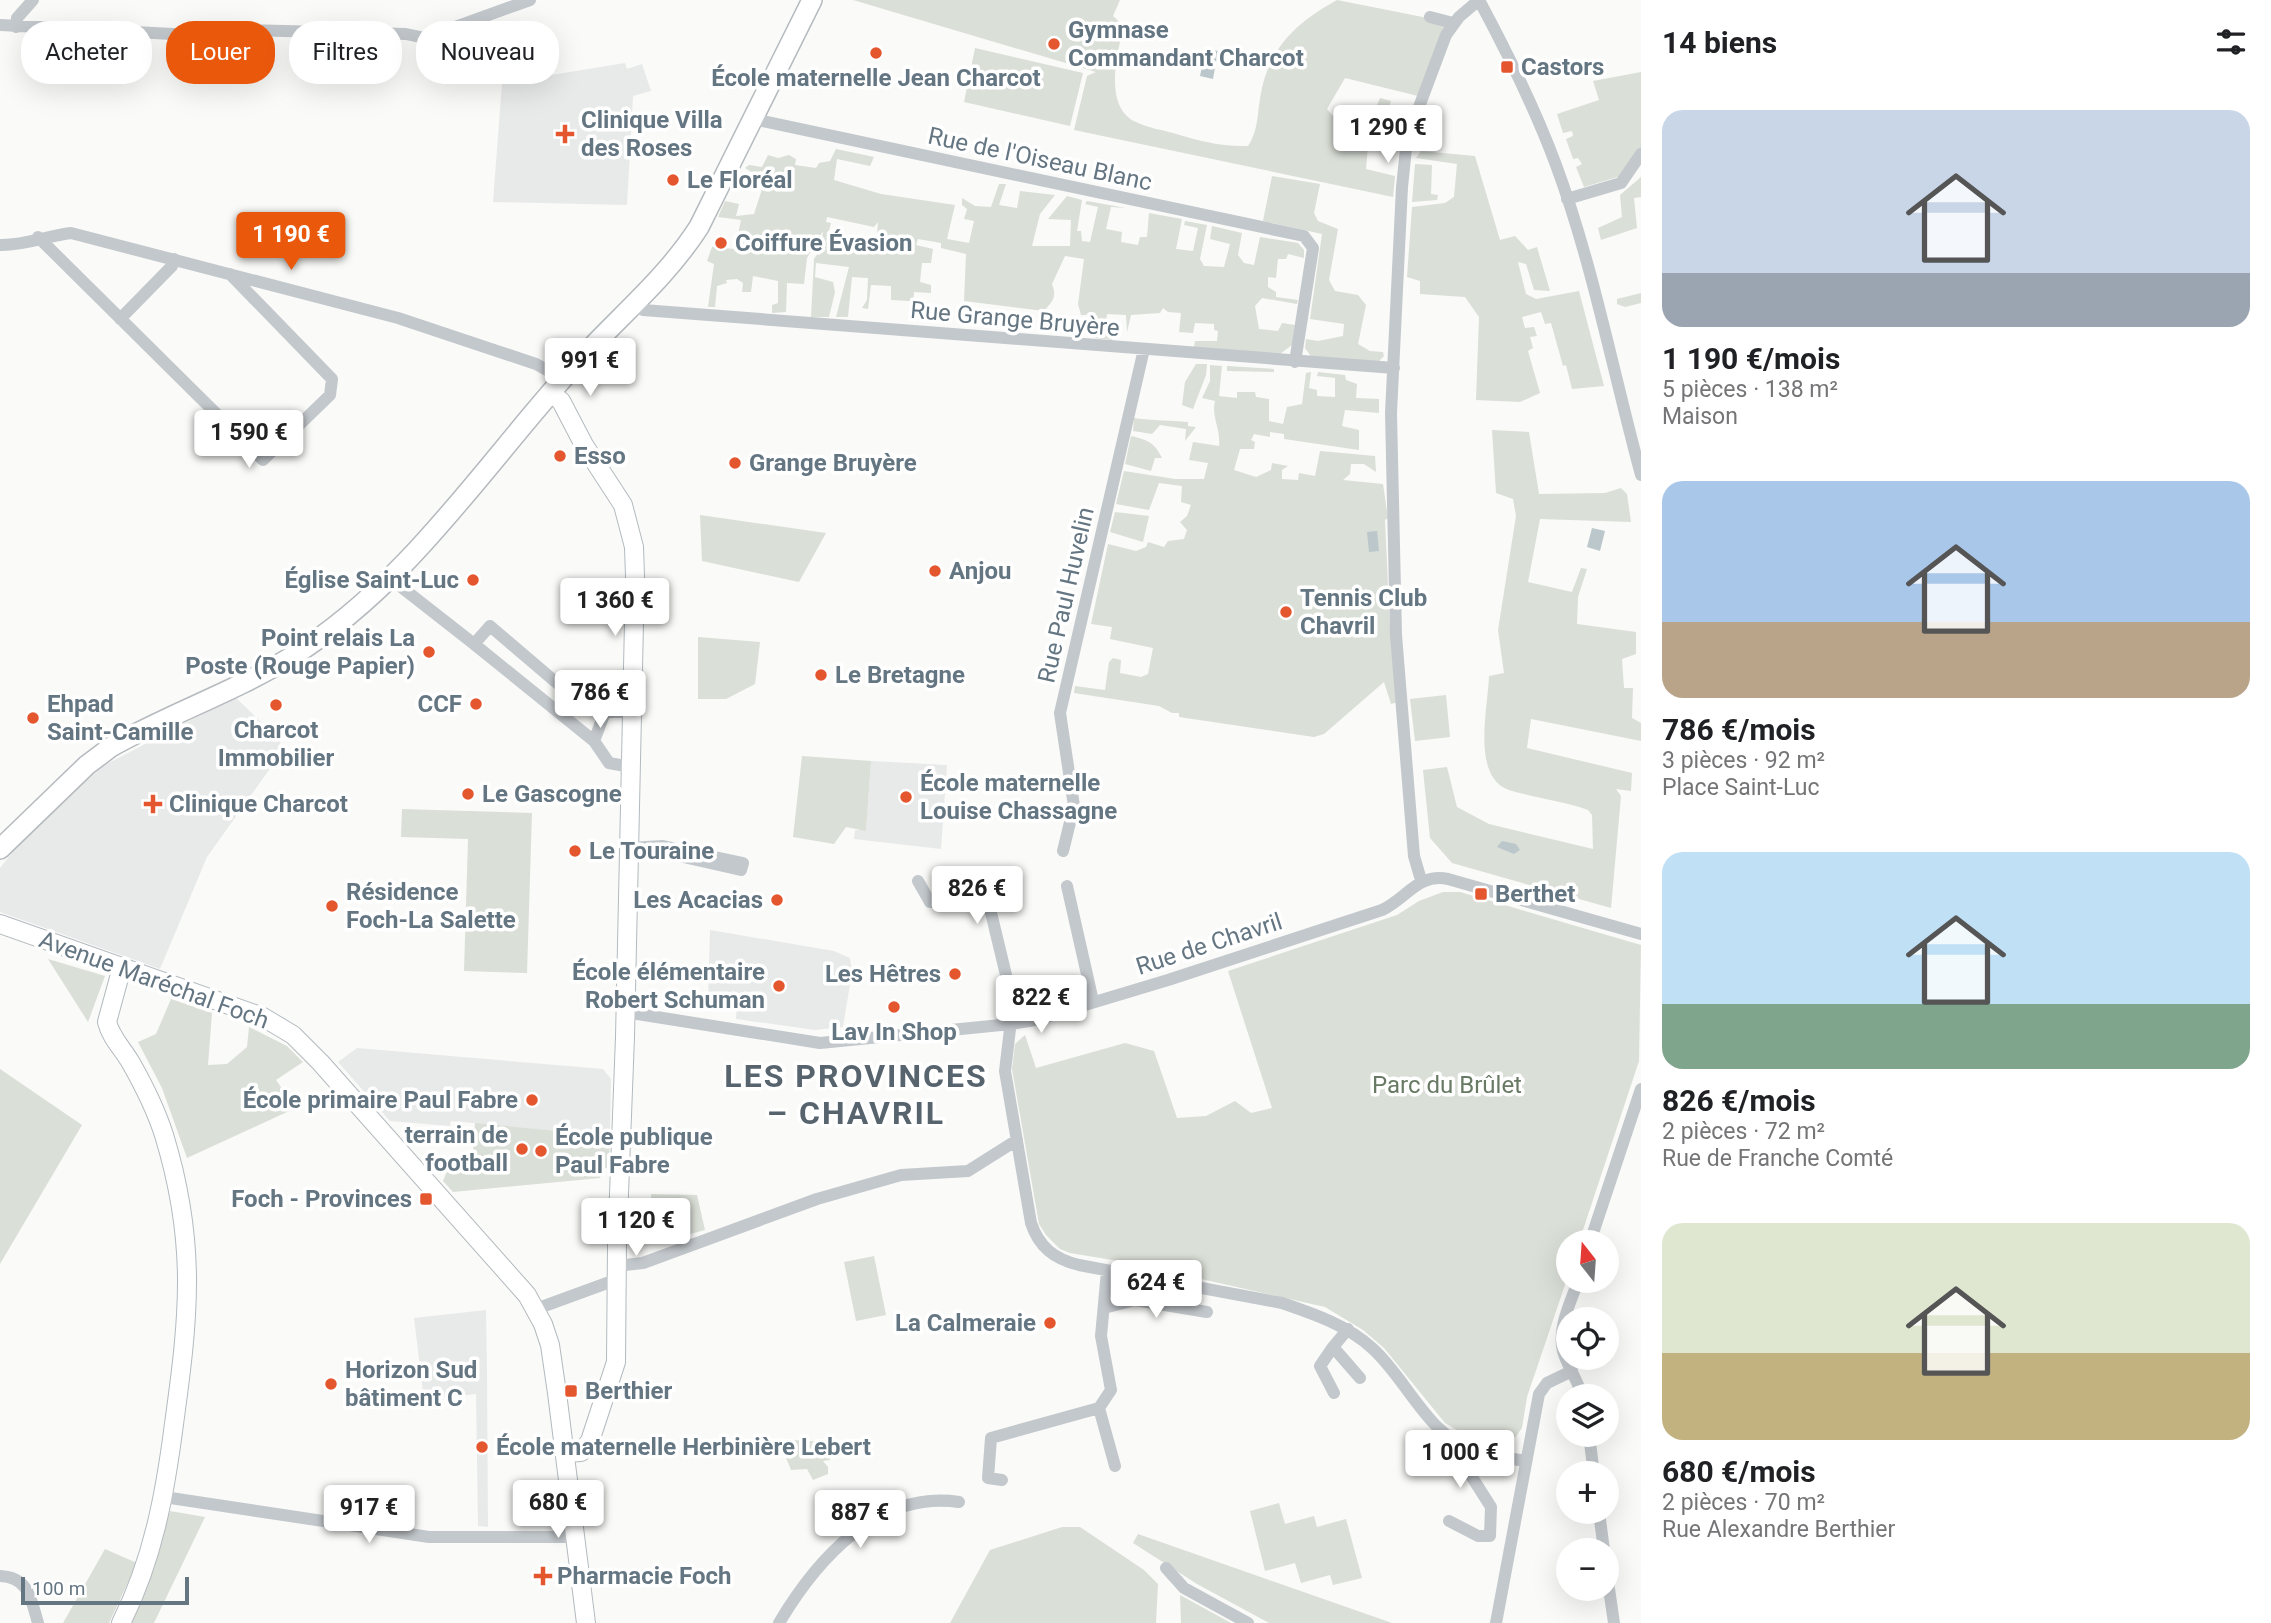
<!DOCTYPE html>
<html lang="fr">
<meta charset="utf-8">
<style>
:root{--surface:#fff;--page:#f6f6f6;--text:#202124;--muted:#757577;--accent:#ea580c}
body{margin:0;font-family:Roboto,sans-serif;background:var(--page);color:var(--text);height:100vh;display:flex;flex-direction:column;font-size:26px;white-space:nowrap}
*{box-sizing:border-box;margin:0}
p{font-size:23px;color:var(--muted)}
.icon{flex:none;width:38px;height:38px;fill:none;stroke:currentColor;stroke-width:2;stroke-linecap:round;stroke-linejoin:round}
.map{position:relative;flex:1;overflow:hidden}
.sheet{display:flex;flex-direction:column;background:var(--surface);width:630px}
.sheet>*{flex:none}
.top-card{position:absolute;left:21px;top:21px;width:665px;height:63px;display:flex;gap:14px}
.needle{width:46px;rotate:343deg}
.fabs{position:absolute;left:1556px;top:1230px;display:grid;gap:14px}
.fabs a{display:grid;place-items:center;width:63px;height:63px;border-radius:50%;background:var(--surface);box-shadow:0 7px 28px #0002;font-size:35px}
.scale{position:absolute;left:21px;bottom:18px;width:168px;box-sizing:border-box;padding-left:7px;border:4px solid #657683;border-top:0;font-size:19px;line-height:24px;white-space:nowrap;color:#657683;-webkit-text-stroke:5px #fff;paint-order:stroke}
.price{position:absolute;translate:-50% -60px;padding:0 16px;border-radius:7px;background:#fff;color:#222;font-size:23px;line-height:46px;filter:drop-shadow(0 2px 4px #0008)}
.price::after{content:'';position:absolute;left:50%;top:42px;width:21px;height:16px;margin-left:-10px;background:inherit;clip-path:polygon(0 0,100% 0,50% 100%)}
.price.active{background:var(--accent);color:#fff}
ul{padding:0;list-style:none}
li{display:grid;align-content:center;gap:14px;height:371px;padding:0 21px}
li span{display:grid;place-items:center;height:217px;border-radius:21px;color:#555}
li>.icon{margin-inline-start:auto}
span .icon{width:126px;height:126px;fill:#fffc;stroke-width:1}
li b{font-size:30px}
h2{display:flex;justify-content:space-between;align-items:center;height:84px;padding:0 21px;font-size:30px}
.tag{padding:0 24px;border-radius:28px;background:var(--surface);box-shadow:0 7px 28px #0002;font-size:24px;line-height:63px}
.tag.active{background:var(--accent);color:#fff}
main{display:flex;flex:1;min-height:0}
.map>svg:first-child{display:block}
.built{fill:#e8e9e9}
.green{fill:#dadfd7;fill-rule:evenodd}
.water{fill:#bbc7cb}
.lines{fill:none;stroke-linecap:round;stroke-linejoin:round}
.secondary-casing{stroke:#b3babf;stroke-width:20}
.primary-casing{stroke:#b5babe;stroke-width:22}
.street{stroke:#c3c8cc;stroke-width:12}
.secondary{stroke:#fff;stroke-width:18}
.primary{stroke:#fff;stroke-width:19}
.poi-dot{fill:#e4572e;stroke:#fff;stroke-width:2.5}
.labels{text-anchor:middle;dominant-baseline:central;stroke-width:7;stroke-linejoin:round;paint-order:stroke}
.poi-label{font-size:24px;font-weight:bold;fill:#657683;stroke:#fff;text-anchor:start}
.street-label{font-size:24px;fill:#657683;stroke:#fff}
.park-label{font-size:24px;fill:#687a64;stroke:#fff}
.district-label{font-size:32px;font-weight:bold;letter-spacing:2px;fill:#57646e;stroke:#fff}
</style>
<main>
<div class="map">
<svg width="1641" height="1623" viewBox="0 0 1641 1623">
<rect width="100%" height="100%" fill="#fafaf8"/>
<path class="built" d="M625,63l2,6 15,-5 9,27 -18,5 -6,109 -134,-3 9,-119z
M235,697l46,44 -12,29 -62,87 -47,112 -160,-57v-44l25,-32 78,-70z
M871,761l76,4 -6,84 -87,-10 1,-9h11z
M710,930l124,21 16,7 2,14 -9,55 -28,3 -79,-11 1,-19 -29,-1z
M357,1048l246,21 8,10 -1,57 -159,-15 -1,5 -60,-5 -52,-59z
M486,1310l1,59 1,158 -10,-1 -2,-132 -52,6 -10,-82z"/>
<path class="green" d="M853,0h267l-7,16 11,10c-7,27 -21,81 12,96 12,6 26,8 37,11 27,8 48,14 75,13 10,-15 9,-29 12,-47 7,-49 35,-76 77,-99l116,23 -31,74 -77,-19 -18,31 5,6 38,7 10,-24 11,3 -7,23 -15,9 -3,36 29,7 -2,21 -319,-67 13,-54 9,-4z
M975,48l108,25 -13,53 -106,-24z
M1641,72v76l-20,28 -37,11 -8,-20 6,-3 -4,-6 -5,1 -7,-20 7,-3 -1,-5 -9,2 -6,-19 42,-14 -6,-19z
M836,149l38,8 -4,9 -33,-7 -3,21 47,14 74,11 -8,34 22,4 5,-22 -10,-2 3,-10 -5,-4v-7l13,8 16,1 8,-23h7l-7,21 18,3 3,-17 35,4 -15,19 -8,32h38l1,-26 -23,-1 19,-23 15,4 -5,31h4l1,10 8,1 8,-35 -13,-3 2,-3 39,7 -15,-1 -5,22 16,3 -1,10 17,3 2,-8h7l2,-24 33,6 -6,30 17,2 5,-23 -14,-3 1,-4 22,4 -7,34 4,7 20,1 6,-23 -20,-5 2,-13 30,7 -4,22 6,8 10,2 6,-28 38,6 6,7v8l-16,-4 -2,5h-8l-2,19 -8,-1v10l8,5v5l22,3 -1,4 -35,-6 -7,8 4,23 19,2 4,-8 13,2 -3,20 -12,9 -86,-7 1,-6h22l1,-10 -4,-1v-6l-19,-1 -2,10 -14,-1 2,-19 -13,-1 -5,-4 -3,5 -29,2 -4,17 -1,-17 -19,-1 -2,16 8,2 -1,8 -17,-2 1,-23h-15l-3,-11 6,-45 -19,-3 -13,28c5,13 1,17 -8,27l-80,-10 2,-47 -25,-6v-5l-23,-4 -2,6 17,4 -2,14h-9l-2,19 11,3v8l-17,-1 -1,13 -4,-4 -18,-1v-14l-20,-1 -3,24 -6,-1 5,-8 1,-22 -16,-1 -4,40h-12l13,-50 -33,-4 -1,14 18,5 2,10 -6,25h-18l3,-58 7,-11 2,-17 -16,27 -3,26 -17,-1 -1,29 -14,1v-8l6,-2v-22l-25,-5 -2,16h-9l1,-9 -6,-4 -11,1 1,3 -10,3 -2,21h-7l6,-43 -7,-3 5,-14 23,2 6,-29 -23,-3 7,-16 14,3 -3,12 18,-2 11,-34 -20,-12 4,-3 13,2 6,-12 10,3 11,-3 7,4 -1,6 21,3 3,-5 11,-2zM827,217l47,10 4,-5 -1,12 28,9 1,4 -25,-2 -1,4 -13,-1 1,-8c-15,-1 -26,4 -42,2l5,-19 -5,-1z
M1421,151l54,5 25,84 15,-4 13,14 9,-3 13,44 -16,-1 -8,-26 -8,-2 8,32 10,5 43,-8 25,95 -32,3 -6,-24 -3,1 -12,-43 -6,1 -4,-12 -19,5 3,11 9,-1 3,9 -7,1 3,11 -5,3 12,42 -20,9 -44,-2 3,-83 -14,-20 -45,-3v-13l-13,-4 5,-70 33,-4 9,-6 3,-33 -41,-6z
M1415,164l17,1 -1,29 7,1 -1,5 -25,2z
M1272,176l48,8 -6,29 4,8 20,8 -9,51 6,11 23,4 8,10 -8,39 12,7 13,1 1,4 -7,7 -65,-5 -7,-10 1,-9 12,2 25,-5 1,-12 -34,-5 12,-85 -59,-13z
M1641,177v20l-7,1 3,30 -36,12 -3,-12 24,-11 -2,-22z
M1641,293v10l-16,4 -8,-3v-5z
M1196,364h11l-1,11 -13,34 -11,-4 3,-23z
M1210,365l12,1 -3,30 18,2v-6h18l1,5 13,2v22l14,3 4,-17 15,-3 4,-31 5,-1 -2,16 8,2v6l18,1v-19l-18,-2 1,-4 27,3 1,5 11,4 -1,14 23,1v14l-34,-3 -3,16 17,4v20l-75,-11v-5l-14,-2v5l-16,-3 -3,6 4,2 -1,7h-14l-6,21 22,7 15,-7 1,-7 16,3 -6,4v9l16,1 1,-7 16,3 5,-25 55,5 1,16 -12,-8h-13l-1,10 -7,6 40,4 5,34 -3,2 5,108 8,74 -7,2 -7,-22 -60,52 -10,3 -135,-20v-4h-7l-13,-7 -85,-13 1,-7 30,4 4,-28 4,-4 8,2 -1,13 21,4 7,-3 5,-26 -43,-9 2,-12 -21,-3 17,-80 28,7 10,-4 2,-5 16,5 4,-6 16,-2 3,-9 -7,-8 7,-6 4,-11 -10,-3 1,-16 -23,-3 -10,27 -33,-6 8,-33 51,8h29l4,-16 -19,-3 4,-18 26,4c2,-17 -8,-29 -4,-45l-13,-3 8,-17z
M1227,366l47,3v3l-47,-1z
M1134,418c19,3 36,2 54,4v4l8,1 -11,14 1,-12 -26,-4 -8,9 -19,-3z
M1492,430l37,2 10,62 66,-1 16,-5 6,6 4,28 -91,-3 -12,63 44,10 9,-24 6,1 -9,28 -1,27 59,8v22l-14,5 2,29h9l-1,30 9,5v18l-110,-22 -4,29 105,25 -1,18 -15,-2 5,7 -10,112 -159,-45 -22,-25 -7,-68 24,-3 10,40 32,17 104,25 -1,-34 -4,-5c-26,-9 -53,-12 -79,-20 -38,-13 -21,-82 -20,-114l15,-3 -6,-43 18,-114 -3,-17 -17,-6z
M1131,436c17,4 24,7 31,22h-7l-4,13 -26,-7z
M1115,512l34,4 -6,26 -33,-10z
M700,515l126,18 -27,49 -97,-21z
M698,637l62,5 -5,42 -29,15h-28z
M1446,695l4,42 -35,4 -5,-42z
M802,756l69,5 -5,70 -20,-4 -12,17 -41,-7z
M402,809l130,4 -5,160 -63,-2 4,-132 -67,-2z
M1443,892h17l181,53 -2,116 -60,181h-11v34l-41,121 -5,31 -10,14 -12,4 -23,-4 -32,-19 -61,-75 -21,-18 -38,-23 -137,-31 -3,-4 -115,-19 -10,-4 -14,-14 -7,-11 -27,-155 3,-25 10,-9 11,33 89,-25 29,8 23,67 29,-2 29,-15 16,12 21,-5 -44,-137 169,-56 22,-14z
M48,959l57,17 -17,46z
M171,999l41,14 -4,52 19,-1 20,-17 2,-20 38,19 16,16 -27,18 7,10 5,-3 12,19 -113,52 -25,-70 -24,-46 18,-8z
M0,1069l82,56 -82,139z
M475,1123l135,13 -1,32h-5l-4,10 -147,14 -10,-11 4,-10 21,2 4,-7z
M651,1194l46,1 8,35 -30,8 -22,-4z
M874,1256l12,59 -30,6 -12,-59z
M792,1440l38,2v18l-7,1 5,6v7l-15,6 -6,-11 -16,1 -7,-17z
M1279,1503l6,21 29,-8 3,11 29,-8 16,59 -29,7 -3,-10 -29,8 -6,-20 -30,8 -15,-60z
M170,1511l35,6 -51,106h-25l23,-55z
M1062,1527h18l64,43 14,14 -2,39h-206l40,-73z
M1138,1534l254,89h-123l-72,-39 -64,-41z
M105,1549l32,14 -28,60h-46z
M1180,1595l51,28h-50z"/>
<path class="water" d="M1206,48l12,3 -5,28 -13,-3z
M1592,528l13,3 -5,20 -13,-4z
M1377,531l2,20 -10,1 -2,-20z
M1502,841l14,3 4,6 -6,4 -17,-7z"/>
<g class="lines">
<g class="secondary-casing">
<path id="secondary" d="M551,393l10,8 23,44 39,60 11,42 1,29 -10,461 -8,209 -1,116 -26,79 -9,11 -15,1
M0,924l263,93 30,18 27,27 207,233 16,29 7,21 7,48 29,230
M121,1623c32,-63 44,-129 53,-199 15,-109 23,-181 -10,-289 -8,-25 -20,-49 -33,-72 -8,-14 -20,-25 -24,-41l15,-55"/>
</g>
<g class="primary-casing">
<path id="primary" d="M0,849l87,-84 24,-18c58,-33 123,-55 180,-90 118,-73 193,-192 284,-292 42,-47 90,-85 124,-138l113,-227"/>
</g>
<path class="street" d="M1479,0c29,54 56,108 77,165 37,100 57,207 85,310
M1430,17l23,6
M0,25l211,11h19l17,-6 159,4 19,4 105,-38
M16,27l1,-9 16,-18
M753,119l551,117 9,12 -18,114
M1567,199l54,-16 20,-29
M38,237l225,223 67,-65 2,-16 -102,-105
M0,245c23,1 47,-9 71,-12l327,85 138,46 27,15
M635,306l8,4 751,58
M120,319l52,-53 2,-7
M391,579l83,65
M594,741l-120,-97 16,-18 95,81 20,5
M631,767l-22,-4 -15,-22 11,-29h27
M629,848l34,-2 80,17 -2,7 -93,-21
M1063,851l11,-45 -14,-93 84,-364
M1421,880l-7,-24 -18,-221 -5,-222 11,-226 5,-48 39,-104 13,-18 20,-17
M918,881l12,21 57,-6 26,108 -8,67 26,152c8,24 23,36 48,42l203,38c32,11 65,22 90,45 36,32 56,90 106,104 15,4 32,6 47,9
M1067,886l26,115
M1031,985l1,7
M625,1012l195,31 191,-19 24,-4 133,-40 214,-70c25,-12 36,-37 66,-31l193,55
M1590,1242l51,-153
M616,1266l27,-3 174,-64 84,-24 67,-4 49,-31
M1578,1281c-7,21 -21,47 -15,70 4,15 15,29 19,45
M1104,1308l31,-8 72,12
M536,1309l82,-30
M1348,1329l-15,18 27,31
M1333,1347l-13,19 14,27
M1099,1408l16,58
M1589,1435l5,39
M1002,1480l-14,-2 3,-40 108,-30 12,-18 -10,-54 6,-65
M164,1497l265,40h148
M1599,1512l5,38
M1449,1521l29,15h12l1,-29 -28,-44 2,-17
M1166,1568l18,20 64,35
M1606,1568l8,55
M0,1576c29,1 31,23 38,47
M779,1623c38,-64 99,-133 180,-121
M1496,1623l43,-229 8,-11 25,-12"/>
<use href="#secondary" class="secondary"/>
<use href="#primary" class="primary"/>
</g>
<g class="poi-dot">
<circle cx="1054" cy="44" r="7"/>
<circle cx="876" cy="53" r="7"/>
<rect x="1500" y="60" width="14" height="14" rx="3.5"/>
<path d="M561.5 123.5h7v7h7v7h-7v7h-7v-7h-7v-7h7z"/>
<circle cx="673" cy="180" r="7"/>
<circle cx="721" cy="243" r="7"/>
<circle cx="560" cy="456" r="7"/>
<circle cx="735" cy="463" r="7"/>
<circle cx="935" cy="571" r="7"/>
<circle cx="473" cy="580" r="7"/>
<circle cx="1286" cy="612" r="7"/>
<circle cx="429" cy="652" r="7"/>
<circle cx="821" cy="675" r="7"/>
<circle cx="476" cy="704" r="7"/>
<circle cx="276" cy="705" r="7"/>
<circle cx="33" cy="718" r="7"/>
<circle cx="468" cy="794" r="7"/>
<circle cx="906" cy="797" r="7"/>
<path d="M149.5 793.5h7v7h7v7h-7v7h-7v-7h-7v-7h7z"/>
<circle cx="575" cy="851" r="7"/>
<rect x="1474" y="887" width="14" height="14" rx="3.5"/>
<circle cx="777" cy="900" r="7"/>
<circle cx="332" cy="906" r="7"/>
<circle cx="955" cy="974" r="7"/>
<circle cx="779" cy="986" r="7"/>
<circle cx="894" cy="1007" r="7"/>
<circle cx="532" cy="1100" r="7"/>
<circle cx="522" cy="1149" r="7"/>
<circle cx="541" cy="1151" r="7"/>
<rect x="419" y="1192" width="14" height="14" rx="3.5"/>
<circle cx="1050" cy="1323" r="7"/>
<circle cx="331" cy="1384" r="7"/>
<rect x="564" y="1384" width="14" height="14" rx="3.5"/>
<circle cx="482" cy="1447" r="7"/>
<path d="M539.5 1565.5h7v7h7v7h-7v7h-7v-7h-7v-7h7z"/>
</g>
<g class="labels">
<g class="poi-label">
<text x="1068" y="30">Gymnase<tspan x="1068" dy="28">Commandant Charcot</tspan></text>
<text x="1521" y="67">Castors</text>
<text x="876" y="78" text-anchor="middle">École maternelle Jean Charcot</text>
<text x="581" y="120">Clinique Villa<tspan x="581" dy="28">des Roses</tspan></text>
<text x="687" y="180">Le Floréal</text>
<text x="735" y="243">Coiffure Évasion</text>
<text x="574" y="456">Esso</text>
<text x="749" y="463">Grange Bruyère</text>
<text x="949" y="571">Anjou</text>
<text x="459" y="580" text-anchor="end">Église Saint-Luc</text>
<text x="1300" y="598">Tennis Club<tspan x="1300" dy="28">Chavril</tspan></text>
<text x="415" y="638" text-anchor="end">Point relais La<tspan x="415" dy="28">Poste (Rouge Papier)</tspan></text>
<text x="835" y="675">Le Bretagne</text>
<text x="47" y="704">Ehpad<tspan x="47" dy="28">Saint-Camille</tspan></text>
<text x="462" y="704" text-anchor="end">CCF</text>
<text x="276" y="730" text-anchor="middle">Charcot<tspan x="276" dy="28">Immobilier</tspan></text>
<text x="920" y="783">École maternelle<tspan x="920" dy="28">Louise Chassagne</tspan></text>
<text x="482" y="794">Le Gascogne</text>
<text x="169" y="804">Clinique Charcot</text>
<text x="589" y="851">Le Touraine</text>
<text x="346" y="892">Résidence<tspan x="346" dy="28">Foch-La Salette</tspan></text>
<text x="1495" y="894">Berthet</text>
<text x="763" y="900" text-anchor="end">Les Acacias</text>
<text x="765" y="972" text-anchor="end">École élémentaire<tspan x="765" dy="28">Robert Schuman</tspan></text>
<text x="941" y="974" text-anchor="end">Les Hêtres</text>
<text x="894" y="1032" text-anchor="middle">Lav In Shop</text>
<text x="518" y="1100" text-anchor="end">École primaire Paul Fabre</text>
<text x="508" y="1135" text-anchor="end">terrain de<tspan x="508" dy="28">football</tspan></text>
<text x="555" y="1137">École publique<tspan x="555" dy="28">Paul Fabre</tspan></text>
<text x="412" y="1199" text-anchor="end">Foch - Provinces</text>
<text x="1036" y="1323" text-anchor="end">La Calmeraie</text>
<text x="345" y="1370">Horizon Sud<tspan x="345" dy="28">bâtiment C</tspan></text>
<text x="585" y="1391">Berthier</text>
<text x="496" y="1447">École maternelle Herbinière Lebert</text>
<text x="557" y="1576">Pharmacie Foch</text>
</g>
<g class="street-label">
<text transform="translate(1040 159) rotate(12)">Rue de l'Oiseau Blanc</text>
<text transform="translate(1015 319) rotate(5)">Rue Grange Bruyère</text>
<text transform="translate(1066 595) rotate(-77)">Rue Paul Huvelin</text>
<text transform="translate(1209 944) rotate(-18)">Rue de Chavril</text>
<text transform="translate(154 980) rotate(20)">Avenue Maréchal Foch</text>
</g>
<g class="park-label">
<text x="1447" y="1085">Parc du Brûlet</text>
</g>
<g class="district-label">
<text x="856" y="1076">LES PROVINCES<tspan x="856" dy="37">– CHAVRIL</tspan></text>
</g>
</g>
</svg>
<div class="fabs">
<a><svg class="needle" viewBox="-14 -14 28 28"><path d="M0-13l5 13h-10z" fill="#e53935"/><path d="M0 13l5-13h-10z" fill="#757577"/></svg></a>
<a><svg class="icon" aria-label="locate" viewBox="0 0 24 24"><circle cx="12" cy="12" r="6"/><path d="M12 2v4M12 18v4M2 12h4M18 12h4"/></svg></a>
<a><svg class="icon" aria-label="layers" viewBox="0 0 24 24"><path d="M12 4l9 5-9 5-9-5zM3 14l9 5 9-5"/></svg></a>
<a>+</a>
<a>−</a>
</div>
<div class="scale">100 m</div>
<b class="price" style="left:1388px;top:165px">1 290 €</b>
<b class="price active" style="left:291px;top:272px">1 190 €</b>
<b class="price" style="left:590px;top:398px">991 €</b>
<b class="price" style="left:249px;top:470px">1 590 €</b>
<b class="price" style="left:615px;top:638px">1 360 €</b>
<b class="price" style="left:600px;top:730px">786 €</b>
<b class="price" style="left:977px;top:926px">826 €</b>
<b class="price" style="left:1041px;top:1035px">822 €</b>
<b class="price" style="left:636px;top:1258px">1 120 €</b>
<b class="price" style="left:1156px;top:1320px">624 €</b>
<b class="price" style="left:1460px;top:1490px">1 000 €</b>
<b class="price" style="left:558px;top:1540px">680 €</b>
<b class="price" style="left:369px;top:1545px">917 €</b>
<b class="price" style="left:860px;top:1550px">887 €</b>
<div class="top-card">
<a class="tag">Acheter</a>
<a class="tag active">Louer</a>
<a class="tag">Filtres</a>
<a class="tag">Nouveau</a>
</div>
</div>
<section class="sheet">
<h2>14 biens<svg class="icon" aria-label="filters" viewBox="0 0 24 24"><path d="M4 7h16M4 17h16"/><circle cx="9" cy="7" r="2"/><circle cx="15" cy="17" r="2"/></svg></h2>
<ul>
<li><span style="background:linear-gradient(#c9d6e8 75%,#9aa5b1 0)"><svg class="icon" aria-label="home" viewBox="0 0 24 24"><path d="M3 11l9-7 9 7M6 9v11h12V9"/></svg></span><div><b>1 190 €/mois</b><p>5 pièces · 138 m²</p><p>Maison</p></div></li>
<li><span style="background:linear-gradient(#a9c7e8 65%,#b9a48a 0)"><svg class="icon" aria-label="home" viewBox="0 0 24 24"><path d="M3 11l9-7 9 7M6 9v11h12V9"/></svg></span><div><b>786 €/mois</b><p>3 pièces · 92 m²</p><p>Place Saint-Luc</p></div></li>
<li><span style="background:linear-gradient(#bfe0f5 70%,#7fa58c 0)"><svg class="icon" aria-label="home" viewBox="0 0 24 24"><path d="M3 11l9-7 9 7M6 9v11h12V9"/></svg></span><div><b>826 €/mois</b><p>2 pièces · 72 m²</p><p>Rue de Franche Comté</p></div></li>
<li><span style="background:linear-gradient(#dfe7d0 60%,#c2b280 0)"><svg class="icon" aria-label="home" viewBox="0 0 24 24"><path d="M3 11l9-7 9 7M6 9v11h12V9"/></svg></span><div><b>680 €/mois</b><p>2 pièces · 70 m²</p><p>Rue Alexandre Berthier</p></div></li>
</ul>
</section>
</main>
